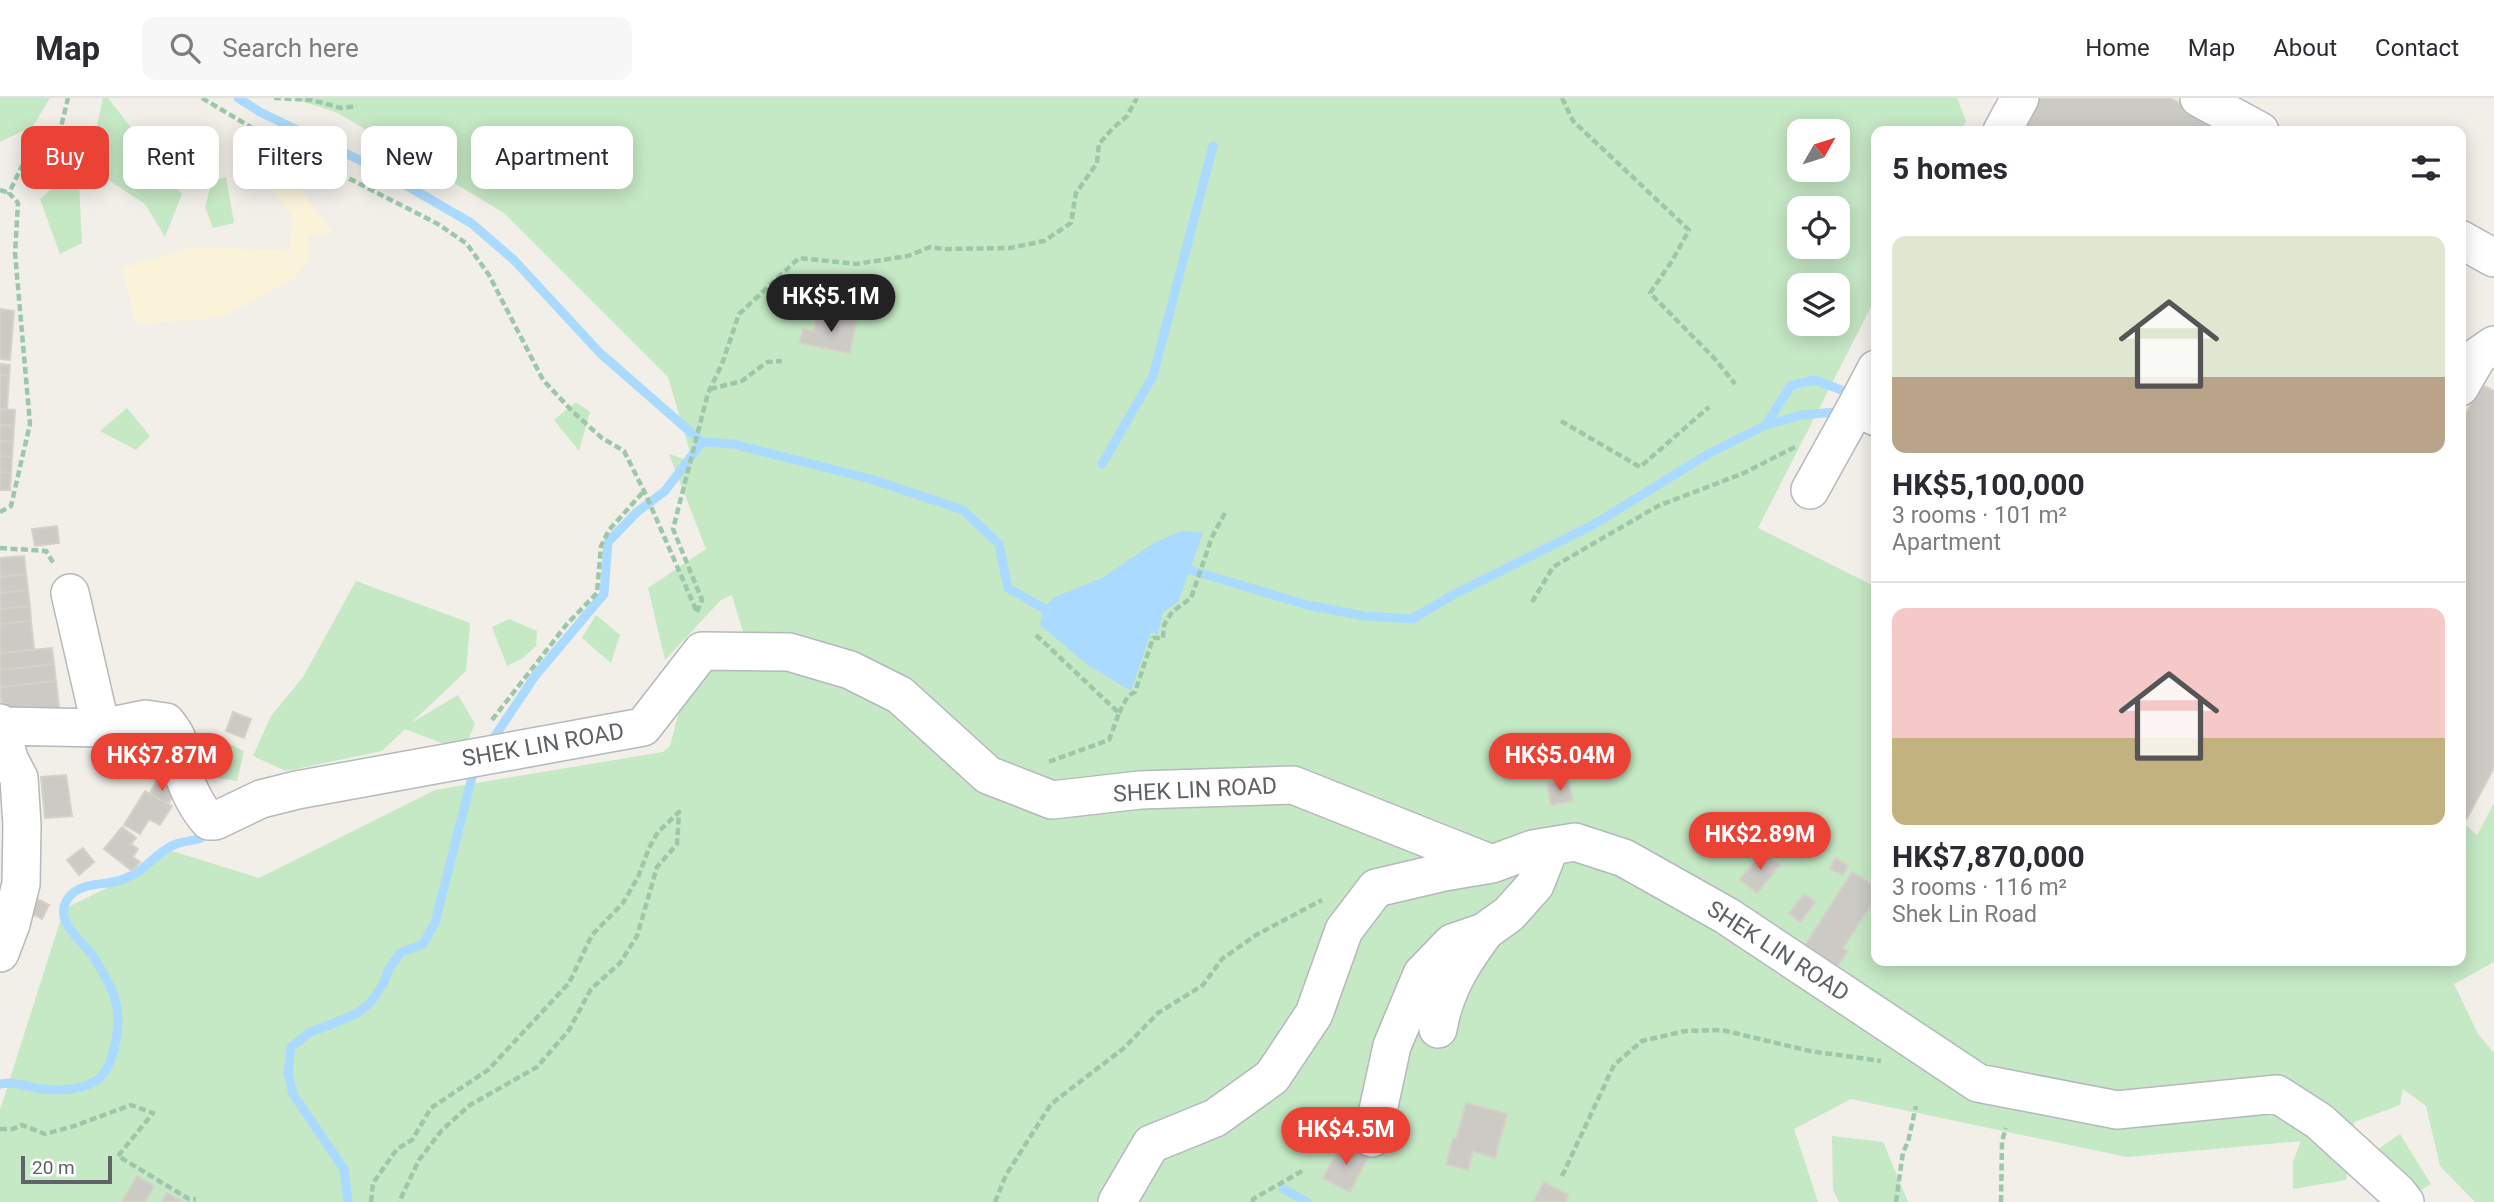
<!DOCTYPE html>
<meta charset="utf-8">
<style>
:root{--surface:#fff;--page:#f7f7f7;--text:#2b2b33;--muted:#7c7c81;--line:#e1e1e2;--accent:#ea4335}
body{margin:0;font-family:Roboto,sans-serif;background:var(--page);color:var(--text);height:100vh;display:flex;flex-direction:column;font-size:26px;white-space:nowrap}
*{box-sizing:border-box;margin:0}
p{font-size:23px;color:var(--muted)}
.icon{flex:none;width:38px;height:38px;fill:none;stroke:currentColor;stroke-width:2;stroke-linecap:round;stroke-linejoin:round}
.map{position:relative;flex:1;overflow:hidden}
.drawer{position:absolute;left:1871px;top:28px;width:595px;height:840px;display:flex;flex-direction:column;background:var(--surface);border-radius:14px;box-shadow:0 4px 18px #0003}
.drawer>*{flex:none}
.guide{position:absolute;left:21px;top:28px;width:665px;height:63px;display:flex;gap:14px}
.needle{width:46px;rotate:51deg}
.tools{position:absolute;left:1787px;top:21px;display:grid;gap:14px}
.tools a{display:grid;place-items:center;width:63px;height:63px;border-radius:14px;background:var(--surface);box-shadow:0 4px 18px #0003;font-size:35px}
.scale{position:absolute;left:21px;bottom:18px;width:91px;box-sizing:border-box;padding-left:7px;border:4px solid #5f6368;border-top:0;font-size:19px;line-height:24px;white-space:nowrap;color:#5f6368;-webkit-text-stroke:5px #fff;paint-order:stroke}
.price{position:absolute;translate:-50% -60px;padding:0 16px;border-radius:24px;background:var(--accent);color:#fff;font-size:23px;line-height:46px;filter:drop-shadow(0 2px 4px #0008)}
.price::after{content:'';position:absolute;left:50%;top:42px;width:21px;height:16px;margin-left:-10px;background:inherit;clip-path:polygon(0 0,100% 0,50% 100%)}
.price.selected{background:#222;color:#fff}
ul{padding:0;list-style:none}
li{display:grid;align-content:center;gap:14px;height:371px;padding:0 21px}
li+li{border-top:2px solid var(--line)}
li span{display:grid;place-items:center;height:217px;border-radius:14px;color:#555}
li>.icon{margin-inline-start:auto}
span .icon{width:126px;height:126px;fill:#fffc;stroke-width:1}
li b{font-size:30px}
h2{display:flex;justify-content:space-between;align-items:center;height:84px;padding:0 21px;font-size:30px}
.tag{padding:0 24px;border-radius:14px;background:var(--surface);box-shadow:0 4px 18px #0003;font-size:24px;line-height:63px}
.tag.selected{background:var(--accent);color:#fff}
header{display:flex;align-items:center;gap:42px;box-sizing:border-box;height:98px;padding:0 35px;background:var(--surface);border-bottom:2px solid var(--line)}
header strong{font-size:33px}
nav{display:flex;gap:38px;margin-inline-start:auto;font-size:24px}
.search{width:490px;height:63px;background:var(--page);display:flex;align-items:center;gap:18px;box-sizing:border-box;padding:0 24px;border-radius:14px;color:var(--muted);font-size:26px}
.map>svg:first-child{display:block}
.green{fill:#c5e8c5;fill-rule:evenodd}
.sand{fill:#fbf3d9}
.water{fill:#aadaff}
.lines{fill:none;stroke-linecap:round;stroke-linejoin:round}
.stream{stroke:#aadaff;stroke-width:9}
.building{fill:#cccac5;stroke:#d6d1c6;stroke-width:2}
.minor-casing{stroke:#b5b8bc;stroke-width:40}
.path{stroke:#9cc7a9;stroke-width:4.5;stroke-dasharray:7 3.5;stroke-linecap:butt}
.minor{stroke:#fff;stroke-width:37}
.labels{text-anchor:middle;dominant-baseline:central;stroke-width:7;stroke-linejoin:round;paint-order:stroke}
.street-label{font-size:23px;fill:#5f6368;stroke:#fff}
</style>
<header>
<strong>Map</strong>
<div class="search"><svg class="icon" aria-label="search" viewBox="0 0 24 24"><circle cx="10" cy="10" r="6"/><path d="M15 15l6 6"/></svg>Search here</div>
<nav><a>Home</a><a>Map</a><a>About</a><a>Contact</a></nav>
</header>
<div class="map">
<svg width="2494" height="1104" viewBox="0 0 2494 1104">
<rect width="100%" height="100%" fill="#f1efe8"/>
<path class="green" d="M0,0h50l-17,28 -33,16z
M103,0h5l74,96 -17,43 -20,-33 -57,-37z
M292,0h1665l9,23 -5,10h-85v166l-118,231 118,59v374h584l1,-140 16,14 17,-32v159l-40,22 24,50 16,19v149h-19l-35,-36 -14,-60 -23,-17 -3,16 -46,17 -8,58 -53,9v-27l8,-21 -174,16 -276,-58 -57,30 24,73h-1818v-92l64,-201 57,-28 48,-31 90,28 176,-88 228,-38 7,-6 10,-38 48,-68 17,-1 -13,-44 -11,5 -56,60 -17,-72 58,-39 -37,-95 24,8 -25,-85 -164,-164 -166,-100zM1799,33h39v39h-39zM1799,110h39v39h-39zM1799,187h39v39h-39z
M65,79l14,6 3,60 -22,11 -20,-55z
M226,79l8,46 -21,5 -8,-21 7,-26z
M576,304l14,10 -11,39 -25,-31z
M127,310l23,28 -14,14 -36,-19z
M356,483l114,42 -4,48 -55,52 47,-28 17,29 -12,27 -58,-22 -23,22 -96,20 -33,-15 18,-40 32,-39z
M596,517l24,20 -9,28 -29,-25z
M509,521l28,12 -1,15 -13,12 -16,8 -15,-39z
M220,641l24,12 -7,30 -18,-3 -4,-12z
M2400,1036l31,50 -30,18 -27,-50z
M1832,1038l51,6 25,60h-69l-6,-12z"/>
<path class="sand" d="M234,39l45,27 54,68 -24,4 -1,25 -16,19 -72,38 -83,6 -15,-56 71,-21 97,4 2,-35 -44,-59 -13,-4z"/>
<path class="water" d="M1181,433l22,2 -25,69 -15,10 -5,23 -7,-3 -20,59 -43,-26 -48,-40 3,-17 12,-11 47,-19 52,-35z"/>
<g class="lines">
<path class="stream" d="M238,0l22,14 118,57 93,54 43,37 86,93 102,89 31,2 141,36 89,30 36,34 9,44 35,20
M1766,327l36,-10 33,-3
M1102,366l51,-88 60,-230
M1190,472l117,35 57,11 48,3 39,-23 142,-71 115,-71 58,-29 25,-40 24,-5 34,13
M489,647l46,-69 69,-82 4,-52 29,-30 28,-21 37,-49
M0,986c15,-3 27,3 42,5 13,2 31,1 43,-3 17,-5 24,-18 28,-34 5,-18 7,-36 2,-53 -4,-14 -14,-30 -22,-43 -11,-16 -42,-36 -24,-59 10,-13 29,-12 44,-15 33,-7 38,-28 63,-38 11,-4 21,-2 30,-9
M1283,1091l24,13
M348,1104l-4,-33 -51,-75 -5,-21 3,-26 18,-14 47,-19 14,-11 12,-17 7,-17 11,-16 23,-9 12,-21 39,-154"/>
</g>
<path class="building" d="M2036,0h134l61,33h-213z
M0,211l14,2 -4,49 -10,-1z
M817,216l39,7 -6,32 -50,-10 3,-14 11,2z
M0,266l10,1 -1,11 -9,-1z
M0,277l9,1 -2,33h-7z
M2482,287l12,6v377l-28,52 -6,-3v-393z
M0,311l15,1 -1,16 -14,-1z
M0,327l14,1 -1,16 -13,-1z
M0,343l13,1 -1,15 -12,-1z
M0,358l12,1 -1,16 -11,-1z
M0,374l11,1 -1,17h-10z
M57,428l2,17 -24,3 -3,-17z
M24,458l2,18 -26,3v-19z
M26,476l2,16 -28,3v-16z
M28,492l2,16 -30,3v-16z
M30,508l1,15 -31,3v-15z
M31,523l3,28 -34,4v-29z
M52,550l2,16 -54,6v-17z
M54,566l2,17 -56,6v-17z
M56,583l4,33 -23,2 -1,-9 -34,3 -2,-23z
M233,614l18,7 -7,19 -18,-7z
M161,675l12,7 -5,8 -12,-6z
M66,677l6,41 -27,2 -4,-41z
M1568,682l5,21 -22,4 -4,-21z
M156,684l19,10 -7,12 -18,-11z
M145,693l27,15 -12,19 -11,-6 -9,15 -16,-9z
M122,729l14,11 -5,6 7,5 -5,8 7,5 -8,9 -28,-22z
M83,750l11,14 -15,13 -12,-15z
M1763,753l17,14 -23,28 -17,-14z
M1835,760l13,7 -5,10 -13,-6z
M1852,774l24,15v10l-33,51 5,3 -12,17 -32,-21z
M1804,796l11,8 -15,20 -11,-9z
M33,799l16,8 -7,14 -15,-8z
M1466,1005l41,11 -12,44 -22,-7 -5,19 -22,-6 7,-26 3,1z
M1343,1043l26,14 -19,37 -27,-14z
M137,1078l17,10 -6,11 -3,5h-23z
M1544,1084l24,13 -3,7h-32z
M167,1095l17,9h-22z"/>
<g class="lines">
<g class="minor-casing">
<path id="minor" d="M2199,0l61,33
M2002,33l18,-33
M2460,141l34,19
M2460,289l18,-31 16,-11
M1876,319l-20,-10 20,-38
M1810,392l46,-83
M70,495l31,135
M0,625l9,36 10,19 3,47 -1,59 -10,40 -11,29
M2,628l99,2 44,-9 21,3c19,23 10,26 17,50 4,16 15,37 26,49h6l46,-22 36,-9 346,-63 59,-76 87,1 61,18 50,25 88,80 64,25 88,-10 153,-5 199,79
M1438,931c7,-39 23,-65 46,-96
M1372,1040l20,-92 30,-72 30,-31 32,-11 25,-18 26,-29 15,-38
M1117,1104l34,-58 64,-26 57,-41 42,-63 30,-84 32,-42 68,-16 48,-8 41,-15 42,-7 49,16 103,58 251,167 139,27 160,-16 42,27 79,72 7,9"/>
</g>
<path class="path" d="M202,0l62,37 174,89 29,20 22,31 54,105 30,32 29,26 22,13 22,44 51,117
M274,0l38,2 29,8 16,-2
M1562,0l11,23 116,109 -17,31 -22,32 65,66 20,25
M0,92l9,3
M710,291l32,-8 25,-19 15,-1
M1561,323l79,46 69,-60
M0,414l11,-6 19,-82 -15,-171 3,-50 -9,-10 13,-27 14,-19 25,-20 7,-29
M0,450l46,3 8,13
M1532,504l21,-35 105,-61 86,-33 51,-26
M697,514l5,-12 -29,-71 35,-136 14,-29 17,-50 60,-56 57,6 52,-8 22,-9 14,2 66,-1 34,-7 27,-18 5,-30 21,-30 2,-19 13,-15 15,-13 10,-18
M1036,537l83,78 -10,27 -61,22
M1119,615l9,-17 7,-4 18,-54h10l1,-13 8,-13 19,-14 21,-61 13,-24
M492,622l75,-96 30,-31 4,-47 8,-16 35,-39
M0,1031h13l9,-4 23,9 29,-8 57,-21 22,8 -35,43 71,43h7
M1562,1078l52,-111 28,-24 43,-10 37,-1 88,21 71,10
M371,1104l2,-19 24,-34 15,-9 19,-32 57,-38 81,-87 23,-48 31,-32 15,-26 11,-29 9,-16 21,-20 -2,32 -20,23 -20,69 -17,27 -29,26 -22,41 -32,37 -67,38 -28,25 -23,30 -20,42
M995,1104l11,-27 45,-71 73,-56 34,-35 45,-28 19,-26 34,-24 66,-35
M1253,1104v-3l51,-29
M1896,1104l7,-50 5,-10 8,-36
M2001,1104l1,-61 4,-13"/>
<use href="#minor" class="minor"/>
</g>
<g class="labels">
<g class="street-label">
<text transform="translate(543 647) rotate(-10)">SHEK LIN ROAD</text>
<text transform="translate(1195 692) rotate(-3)">SHEK LIN ROAD</text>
<text transform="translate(1778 853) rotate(33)">SHEK LIN ROAD</text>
</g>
</g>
</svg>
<div class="tools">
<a><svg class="needle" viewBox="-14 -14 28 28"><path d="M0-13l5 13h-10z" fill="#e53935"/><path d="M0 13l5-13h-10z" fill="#7c7c81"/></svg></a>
<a><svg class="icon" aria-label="locate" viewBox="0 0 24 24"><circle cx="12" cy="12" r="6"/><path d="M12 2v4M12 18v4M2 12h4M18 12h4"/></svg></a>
<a><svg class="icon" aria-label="layers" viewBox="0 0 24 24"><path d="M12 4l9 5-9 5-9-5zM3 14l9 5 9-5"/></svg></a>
</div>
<div class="scale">20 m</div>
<b class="price selected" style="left:831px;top:236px">HK$5.1M</b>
<b class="price" style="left:162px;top:695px">HK$7.87M</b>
<b class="price" style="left:1560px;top:695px">HK$5.04M</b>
<b class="price" style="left:1760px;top:774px">HK$2.89M</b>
<b class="price" style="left:1346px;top:1069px">HK$4.5M</b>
<div class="guide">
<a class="tag selected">Buy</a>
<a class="tag">Rent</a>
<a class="tag">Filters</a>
<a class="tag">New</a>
<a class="tag">Apartment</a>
</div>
<section class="drawer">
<h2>5 homes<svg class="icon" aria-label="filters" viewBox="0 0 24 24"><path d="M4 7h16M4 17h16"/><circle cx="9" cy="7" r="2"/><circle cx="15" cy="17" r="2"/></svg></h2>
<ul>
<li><span style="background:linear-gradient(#dfe7d0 65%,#b9a48a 0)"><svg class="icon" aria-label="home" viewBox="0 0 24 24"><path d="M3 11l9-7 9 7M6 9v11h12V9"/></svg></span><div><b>HK$5,100,000</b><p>3 rooms · 101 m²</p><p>Apartment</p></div></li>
<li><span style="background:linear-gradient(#f6c9c9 60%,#c2b280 0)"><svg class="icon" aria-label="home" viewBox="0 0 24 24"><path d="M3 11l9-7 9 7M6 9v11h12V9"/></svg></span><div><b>HK$7,870,000</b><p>3 rooms · 116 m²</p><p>Shek Lin Road</p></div></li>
</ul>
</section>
</div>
